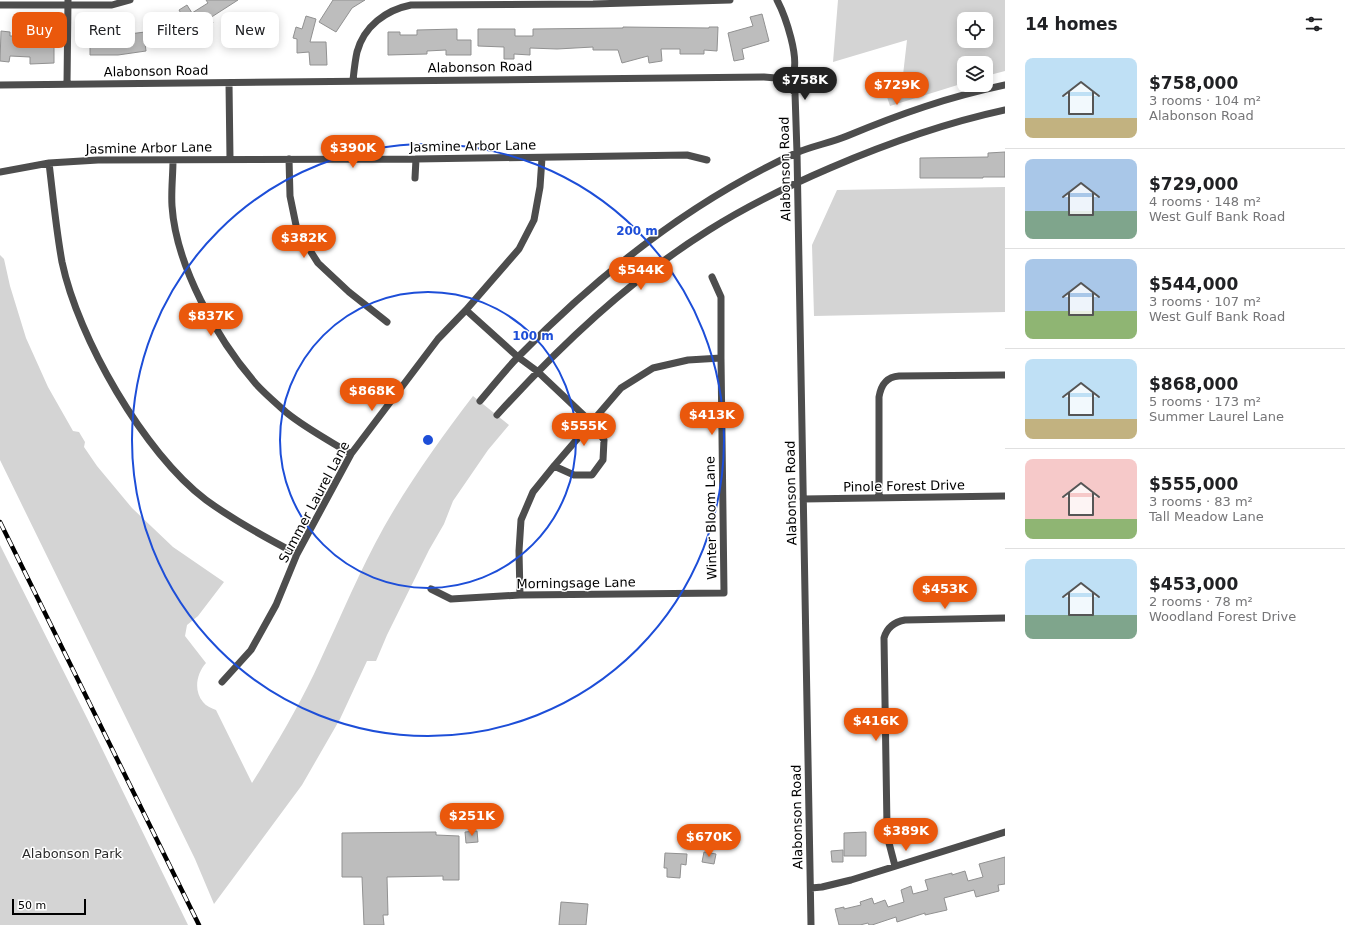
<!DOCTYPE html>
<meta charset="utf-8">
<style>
:root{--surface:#fff;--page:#f2f2f2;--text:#202124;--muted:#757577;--line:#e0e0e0;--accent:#ea580c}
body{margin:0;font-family:"DejaVu Sans",sans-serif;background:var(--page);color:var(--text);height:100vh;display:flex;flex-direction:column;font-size:15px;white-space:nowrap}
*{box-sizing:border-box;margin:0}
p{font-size:13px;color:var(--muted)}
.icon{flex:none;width:22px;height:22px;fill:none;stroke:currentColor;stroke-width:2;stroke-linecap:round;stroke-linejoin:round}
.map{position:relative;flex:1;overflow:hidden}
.panel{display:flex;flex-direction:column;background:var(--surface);width:340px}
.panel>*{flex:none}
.banner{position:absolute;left:12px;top:12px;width:380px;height:36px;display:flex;gap:8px}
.buttons{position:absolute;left:957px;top:12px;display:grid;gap:8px}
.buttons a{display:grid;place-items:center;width:36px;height:36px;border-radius:8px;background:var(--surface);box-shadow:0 2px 10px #0003;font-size:20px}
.scale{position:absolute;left:12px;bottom:10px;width:74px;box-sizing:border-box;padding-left:4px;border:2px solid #000;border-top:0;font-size:11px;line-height:14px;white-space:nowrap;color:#000;-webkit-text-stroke:3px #fff;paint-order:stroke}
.price{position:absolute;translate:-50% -34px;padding:0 9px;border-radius:14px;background:var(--accent);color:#fff;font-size:13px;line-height:26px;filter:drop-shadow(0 1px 2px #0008)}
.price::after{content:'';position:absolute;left:50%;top:24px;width:12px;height:9px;margin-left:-6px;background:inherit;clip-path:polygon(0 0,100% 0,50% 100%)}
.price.on{background:#222;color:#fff}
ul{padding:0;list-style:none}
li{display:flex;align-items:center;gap:12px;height:100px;padding:0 20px}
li+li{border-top:1px solid var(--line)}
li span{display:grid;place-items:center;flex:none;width:112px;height:80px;border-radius:8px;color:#555}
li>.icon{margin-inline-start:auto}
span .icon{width:48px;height:48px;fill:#fffc;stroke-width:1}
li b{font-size:17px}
h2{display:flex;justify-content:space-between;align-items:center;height:48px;padding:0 20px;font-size:17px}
.tag{padding:0 14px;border-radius:8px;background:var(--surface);box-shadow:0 2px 10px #0003;font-size:14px;line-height:36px}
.tag.on{background:var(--accent);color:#fff}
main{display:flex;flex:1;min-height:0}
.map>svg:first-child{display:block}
.green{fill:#d4d4d4;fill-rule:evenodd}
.building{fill:#bdbdbd;stroke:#919191}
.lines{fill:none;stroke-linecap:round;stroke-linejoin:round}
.minor{stroke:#4d4d4d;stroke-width:7}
.rail-casing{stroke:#000;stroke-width:4.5}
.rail{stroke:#fff;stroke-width:3;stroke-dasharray:9;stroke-linecap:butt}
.ring{fill:none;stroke:#1d4ed8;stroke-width:2}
.labels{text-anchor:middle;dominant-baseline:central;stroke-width:3;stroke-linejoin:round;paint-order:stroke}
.street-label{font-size:13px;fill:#000;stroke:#fff}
.park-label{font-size:13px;fill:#2b2b2b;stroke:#fff}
.centre{fill:#1d4ed8;stroke:#fff;stroke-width:2}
.ring-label{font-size:12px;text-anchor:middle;font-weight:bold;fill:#1d4ed8;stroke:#fff;stroke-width:3;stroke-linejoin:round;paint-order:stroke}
</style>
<main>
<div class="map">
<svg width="1005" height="925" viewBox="0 0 1005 925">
<rect width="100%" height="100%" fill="#fff"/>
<path class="green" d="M838,0h167v71l-19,5v-13h-22v20l-74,23 -7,-21 20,-10 4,-35 -74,22zM964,19h22v22h-22z
M1005,187v125l-191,4 -2,-71 25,-55z
M0,255l4,4 6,27 16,52 22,49 25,44 6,1 6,10 -1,5 13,19 35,42 41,39 51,35 -26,34 -11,9 -2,11 21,27c-9,10 -13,27 -3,39 3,4 8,6 13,8l36,73c25,-40 49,-80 68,-122 21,-45 40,-91 64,-134 26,-46 57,-89 89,-131l36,29 -21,25 -35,51 -9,23 -15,26 -42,85 -11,26h-9l-27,58 -38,66 -88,119 -19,-45 -195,-399z
M0,545l87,173 101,207h-188z"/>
<path class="building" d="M206,0h32l-28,18 3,5 -20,12 -14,-25 8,-5 5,8 16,-10z
M333,0h32l-13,8 -16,24 -17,-10z
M762,14l7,27 -27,8 2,10 -10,2 -6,-28 25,-7 -3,-9z
M174,16l3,19 -4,1 2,6 -10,1 -1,-4 -19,4 1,8 -28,4h-28v-24h9v9h21l-2,-11 10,-2 1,7 24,-3 -1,-3 8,-2 -2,-7z
M306,16l10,3 -6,23h16l1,23h-17l-1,-13 -12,1v-14l-4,-1 3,-11 6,2z
M623,27l86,1v-1h9l-1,24 -13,-1v4h-24v-5h-19l1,12 -13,2 -1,-7 -26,7 -4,-13h-25v-3l-36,2 -27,-1v7l-16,-1v5h-10v-12l-26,-1v-17h37v7h18v-7l90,-1z
M457,29v11h14v15h-25v-5l-19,1v3l-39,1v-23h12v3h17v-5z
M41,30v12h13v21l-24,1v-7l-20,-1 -1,6 -9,-1 1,-30 9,1v4h20v-5z
M1005,152v25h-22v1h-63v-20l68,-1v-4z
M477,831l1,11 -12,1 -1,-11z
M436,832v3l23,1v44h-16v-4l-56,1 1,38h-5l1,10h-20l-2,-48h-20v-44z
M866,832v24h-22v-23z
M843,850v12h-11l-1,-11z
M704,852l12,2 -2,10 -12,-2z
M665,853l22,1 -1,11 -5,-1 -1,14 -13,-1v-9h-3z
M1005,857v27l-7,1 1,6 -23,6 -2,-7 -30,8 3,12 -22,5v-2l-28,9 -1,-5 -24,8h-3l-1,-2 -8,2h-21l-4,-16 9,-2v2l17,-4 -1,-3 12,-4 2,6 11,-4 3,7 16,-5 -3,-12 10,-4 2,8 15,-4 -3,-10 27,-7v2l13,-4 3,10 15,-4 -4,-13z
M561,902l27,2 -2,21h-27z"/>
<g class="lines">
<path class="minor" d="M777,0c8,15 24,60 15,76 -1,3 -4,5 -6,7
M0,5h112l18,-5
M353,80c1,-9 2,-19 4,-28 7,-26 29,-42 54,-47l182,-1 137,-4
M229,83l1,76
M67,84l1,-84
M0,85l764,-8 12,1 10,5 9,10 2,60 14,772
M289,159l1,37 7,34 21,33 31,29 38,30
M173,160c0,15 -2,31 -1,46 4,60 45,133 84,178 9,10 21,20 31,29 20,16 43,28 64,41
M49,163c4,33 7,66 13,99 16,76 82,191 144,238 29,21 60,38 91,54
M0,172l49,-9 49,-3 318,-1 271,-4 20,5
M415,178l1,-19
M466,310l52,47 19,14 55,52 12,17 -1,20 -11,15h-18l-20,-9
M480,401c13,-15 25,-31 39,-45 80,-82 172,-155 277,-203 16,-7 34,-10 51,-17 53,-22 101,-39 158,-51
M497,415c63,-69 132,-135 212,-185 38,-24 79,-44 121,-62 56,-24 115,-45 175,-58
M879,498v-101c2,-12 7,-20 20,-21l106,-1
M803,499l202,-3
M431,589l20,10 69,-4 204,-2 -3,-235v-61l-9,-20
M520,595l-1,-44 2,-31 12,-28 21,-26 67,-78 32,-20 35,-8 33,-2
M222,682l29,-32 25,-45 21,-51 54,-100 87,-115 28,-29 53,-61 15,-29 6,-33 2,-29
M895,866l-6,-23 -2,-16 -3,-189c3,-11 10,-16 21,-18l100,-2
M811,888l11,-1 29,-7 154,-48"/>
<g class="rail-casing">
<path id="rail" d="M0,522l199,403"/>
</g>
<use href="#rail" class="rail"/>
</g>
<g class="ring">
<circle cx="428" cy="440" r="148"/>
<circle cx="428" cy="440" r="296"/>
</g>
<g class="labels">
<g class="street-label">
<text transform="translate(480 67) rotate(-1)">Alabonson Road</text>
<text transform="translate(156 71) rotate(-1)">Alabonson Road</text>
<text transform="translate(473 146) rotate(-1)">Jasmine Arbor Lane</text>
<text transform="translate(149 148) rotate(-1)">Jasmine Arbor Lane</text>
<text transform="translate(785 169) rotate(-91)">Alabonson Road</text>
<text transform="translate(904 486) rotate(-1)">Pinole Forest Drive</text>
<text transform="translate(791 493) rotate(-91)">Alabonson Road</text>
<text transform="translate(314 502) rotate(-62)">Summer Laurel Lane</text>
<text transform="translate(711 518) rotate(-91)">Winter Bloom Lane</text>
<text transform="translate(576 583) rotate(-1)">Morningsage Lane</text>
<text transform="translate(797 817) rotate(-91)">Alabonson Road</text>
</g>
<g class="park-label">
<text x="72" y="853">Alabonson Park</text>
</g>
</g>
<circle cx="428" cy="440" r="6" class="centre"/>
<g class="ring-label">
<text x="637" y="235">200 m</text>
<text x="533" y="340">100 m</text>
</g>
</svg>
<div class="buttons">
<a><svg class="icon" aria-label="locate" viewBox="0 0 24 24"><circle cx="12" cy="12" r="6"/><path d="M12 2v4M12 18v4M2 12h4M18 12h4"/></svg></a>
<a><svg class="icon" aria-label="layers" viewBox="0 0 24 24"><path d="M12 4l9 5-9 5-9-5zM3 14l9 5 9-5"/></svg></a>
</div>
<div class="scale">50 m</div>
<b class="price on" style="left:805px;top:101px">$758K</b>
<b class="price" style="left:897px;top:106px">$729K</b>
<b class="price" style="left:353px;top:169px">$390K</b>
<b class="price" style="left:304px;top:259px">$382K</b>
<b class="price" style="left:641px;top:291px">$544K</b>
<b class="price" style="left:211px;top:337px">$837K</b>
<b class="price" style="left:372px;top:412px">$868K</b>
<b class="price" style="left:712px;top:436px">$413K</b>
<b class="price" style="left:584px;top:447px">$555K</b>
<b class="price" style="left:945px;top:610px">$453K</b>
<b class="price" style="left:876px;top:742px">$416K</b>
<b class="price" style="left:472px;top:837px">$251K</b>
<b class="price" style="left:906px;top:852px">$389K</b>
<b class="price" style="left:709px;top:858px">$670K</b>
<div class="banner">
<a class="tag on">Buy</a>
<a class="tag">Rent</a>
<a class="tag">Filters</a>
<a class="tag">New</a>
</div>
</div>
<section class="panel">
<h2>14 homes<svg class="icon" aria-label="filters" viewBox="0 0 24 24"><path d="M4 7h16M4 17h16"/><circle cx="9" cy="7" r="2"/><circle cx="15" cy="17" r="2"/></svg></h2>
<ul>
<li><span style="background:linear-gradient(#bfe0f5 75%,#c2b280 0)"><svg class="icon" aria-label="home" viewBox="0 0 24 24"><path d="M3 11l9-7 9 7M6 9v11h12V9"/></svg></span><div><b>$758,000</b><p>3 rooms · 104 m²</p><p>Alabonson Road</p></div></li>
<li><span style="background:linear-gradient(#a9c7e8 65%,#7fa58c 0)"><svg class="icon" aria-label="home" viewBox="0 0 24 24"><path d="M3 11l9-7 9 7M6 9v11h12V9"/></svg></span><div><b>$729,000</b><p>4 rooms · 148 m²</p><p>West Gulf Bank Road</p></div></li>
<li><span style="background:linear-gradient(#a9c7e8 65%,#8fb573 0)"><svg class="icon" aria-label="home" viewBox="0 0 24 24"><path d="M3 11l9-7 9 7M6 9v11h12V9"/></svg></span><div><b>$544,000</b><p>3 rooms · 107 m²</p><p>West Gulf Bank Road</p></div></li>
<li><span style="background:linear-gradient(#bfe0f5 75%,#c2b280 0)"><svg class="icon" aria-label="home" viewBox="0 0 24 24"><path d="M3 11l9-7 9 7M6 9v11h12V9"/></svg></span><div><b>$868,000</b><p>5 rooms · 173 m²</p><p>Summer Laurel Lane</p></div></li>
<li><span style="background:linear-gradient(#f6c9c9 75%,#8fb573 0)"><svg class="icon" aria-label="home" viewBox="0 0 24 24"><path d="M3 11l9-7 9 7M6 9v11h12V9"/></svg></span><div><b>$555,000</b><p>3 rooms · 83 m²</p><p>Tall Meadow Lane</p></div></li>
<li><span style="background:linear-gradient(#bfe0f5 70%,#7fa58c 0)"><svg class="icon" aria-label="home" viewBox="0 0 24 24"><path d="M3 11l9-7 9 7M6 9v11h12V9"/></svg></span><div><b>$453,000</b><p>2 rooms · 78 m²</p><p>Woodland Forest Drive</p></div></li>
</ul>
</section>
</main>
